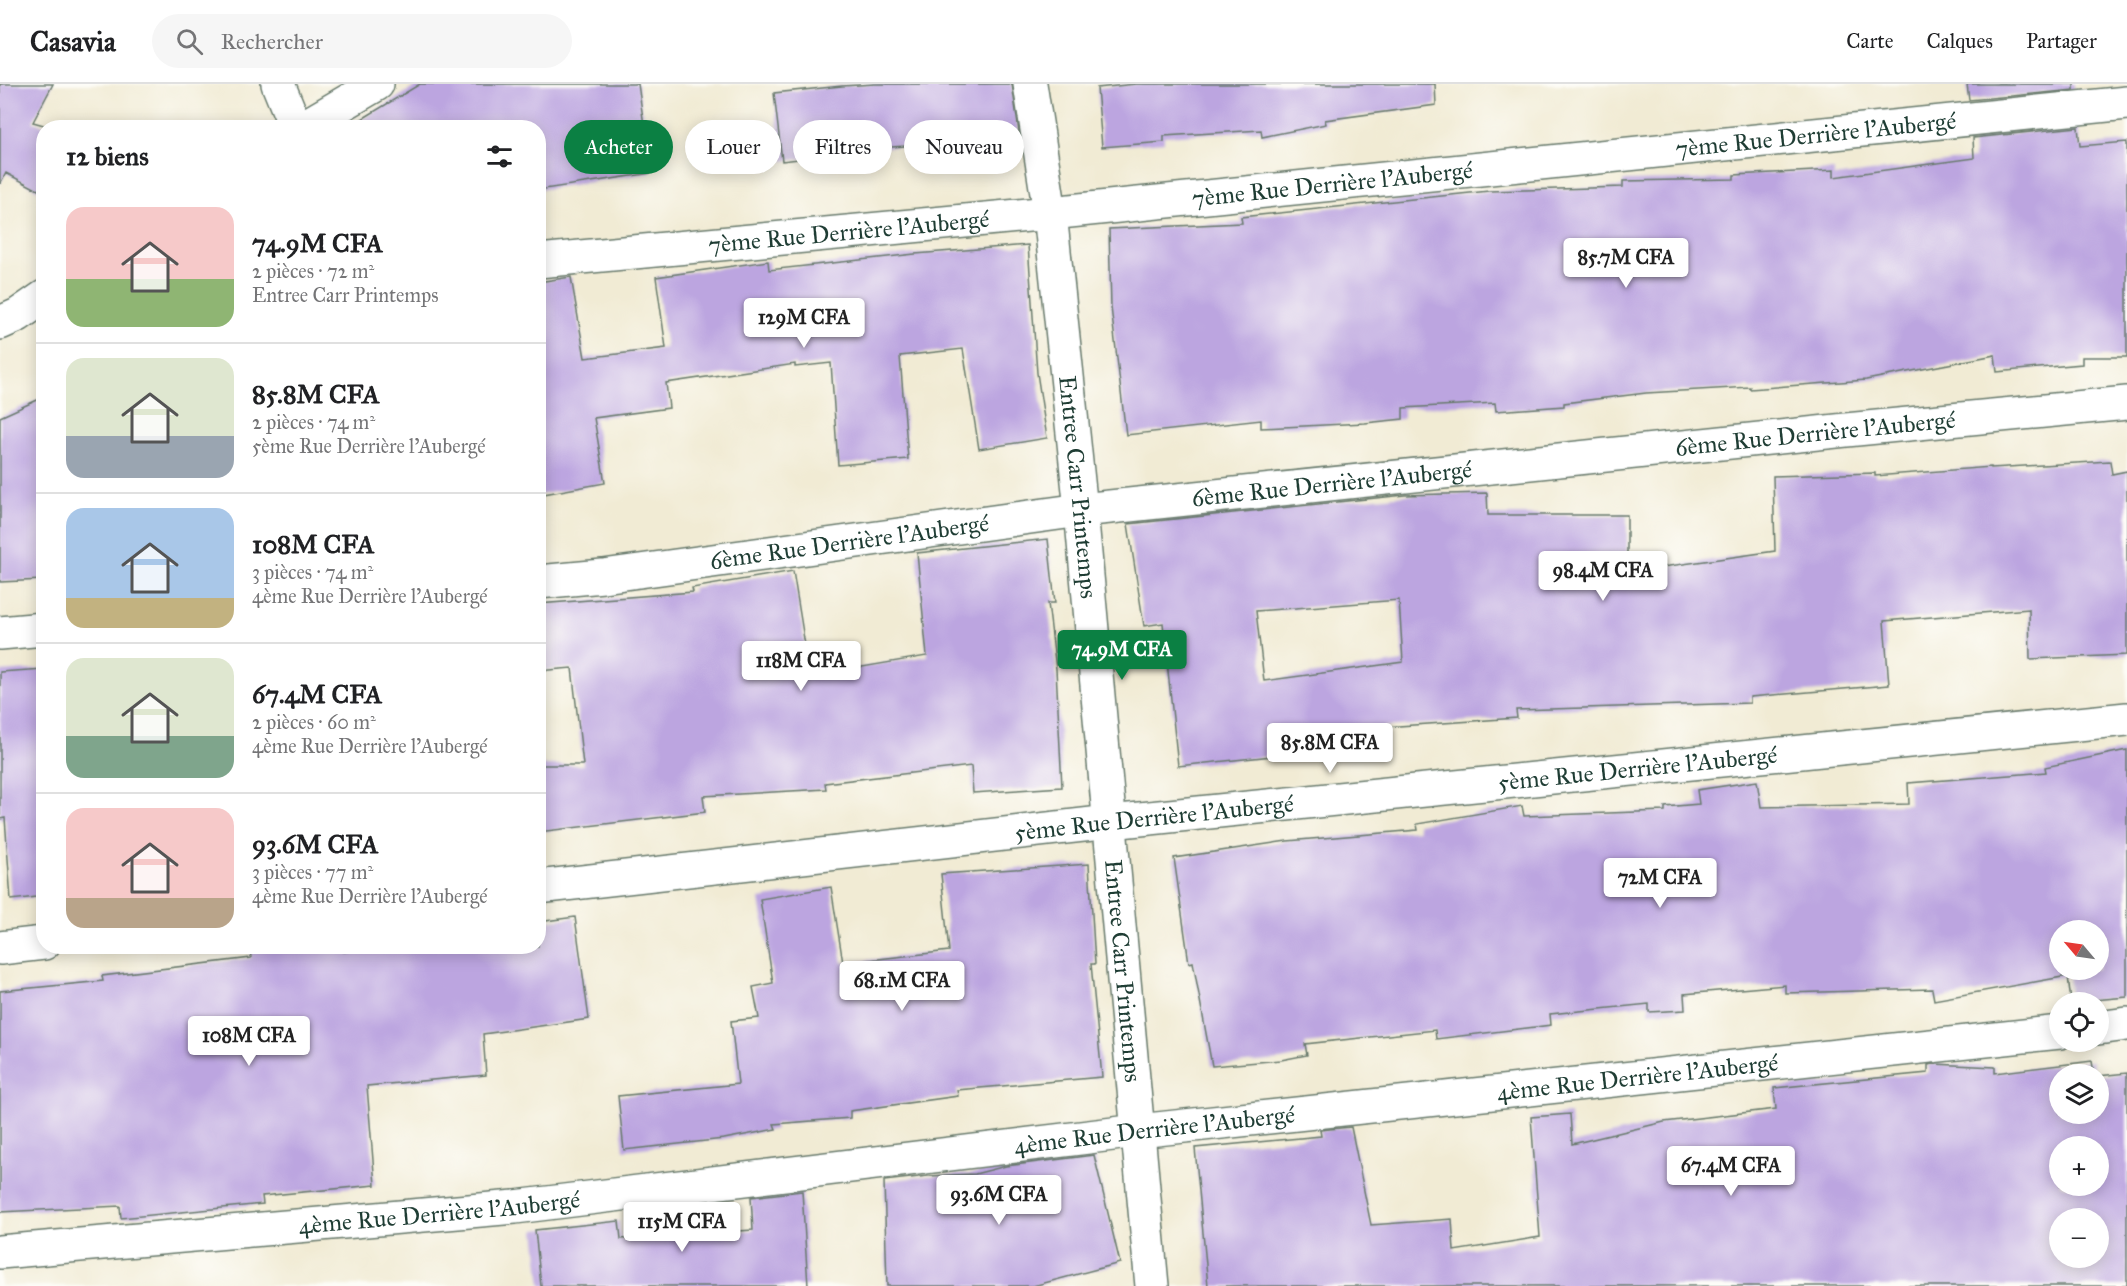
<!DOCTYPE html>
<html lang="fr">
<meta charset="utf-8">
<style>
:root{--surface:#fff;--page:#f6f6f6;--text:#202124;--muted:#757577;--line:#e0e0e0;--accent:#0b8043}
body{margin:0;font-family:"IM FELL Great Primer",serif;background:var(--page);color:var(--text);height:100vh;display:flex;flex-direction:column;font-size:22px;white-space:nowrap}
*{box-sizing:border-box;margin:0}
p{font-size:20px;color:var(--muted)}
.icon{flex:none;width:33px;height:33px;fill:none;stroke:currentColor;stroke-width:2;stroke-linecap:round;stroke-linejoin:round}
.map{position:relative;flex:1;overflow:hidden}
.sheet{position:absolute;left:36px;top:36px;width:510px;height:834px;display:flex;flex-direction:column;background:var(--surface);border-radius:24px;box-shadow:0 3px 15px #0003}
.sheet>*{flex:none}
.banner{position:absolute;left:564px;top:36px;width:570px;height:54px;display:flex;gap:12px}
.needle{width:39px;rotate:299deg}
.controls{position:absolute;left:2049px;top:836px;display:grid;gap:12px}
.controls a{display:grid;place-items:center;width:60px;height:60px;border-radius:50%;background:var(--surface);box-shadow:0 3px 15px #0003;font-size:30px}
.price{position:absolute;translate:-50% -51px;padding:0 14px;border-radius:6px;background:#fff;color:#222;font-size:20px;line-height:39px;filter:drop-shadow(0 2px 3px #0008)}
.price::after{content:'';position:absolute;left:50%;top:36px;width:18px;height:14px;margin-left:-9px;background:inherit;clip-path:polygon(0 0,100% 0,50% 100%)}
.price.on{background:var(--accent);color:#fff}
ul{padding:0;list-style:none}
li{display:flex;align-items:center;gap:18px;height:150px;padding:0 30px}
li+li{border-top:2px solid var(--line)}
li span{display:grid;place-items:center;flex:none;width:168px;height:120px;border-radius:18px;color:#555}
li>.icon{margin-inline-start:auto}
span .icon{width:72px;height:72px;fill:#fffc;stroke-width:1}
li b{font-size:26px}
h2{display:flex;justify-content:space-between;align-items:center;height:72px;padding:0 30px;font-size:26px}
.pill{padding:0 21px;border-radius:27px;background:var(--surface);box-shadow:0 3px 15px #0003;font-size:21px;line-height:54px}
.pill.on{background:var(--accent);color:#fff}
header{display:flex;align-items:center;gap:36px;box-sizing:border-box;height:84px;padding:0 30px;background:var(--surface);border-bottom:2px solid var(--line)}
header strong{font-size:28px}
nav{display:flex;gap:33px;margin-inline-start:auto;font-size:21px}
.search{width:420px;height:54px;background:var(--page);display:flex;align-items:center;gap:15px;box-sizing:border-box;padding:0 21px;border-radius:33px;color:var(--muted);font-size:22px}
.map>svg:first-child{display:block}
.building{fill:#bca5e0;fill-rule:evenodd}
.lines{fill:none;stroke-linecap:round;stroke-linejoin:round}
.minor-casing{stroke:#687a6c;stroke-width:36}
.minor{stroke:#fff;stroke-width:33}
.labels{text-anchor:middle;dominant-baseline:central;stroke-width:4.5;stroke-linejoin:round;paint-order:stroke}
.street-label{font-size:24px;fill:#1f3d34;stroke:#fdfcf7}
</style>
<header>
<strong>Casavia</strong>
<div class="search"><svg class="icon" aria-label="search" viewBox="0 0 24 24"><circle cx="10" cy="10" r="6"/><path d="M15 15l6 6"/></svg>Rechercher</div>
<nav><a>Carte</a><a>Calques</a><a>Partager</a></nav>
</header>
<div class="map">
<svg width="2127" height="1202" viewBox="0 0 2127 1202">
<rect width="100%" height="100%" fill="#fdfcf7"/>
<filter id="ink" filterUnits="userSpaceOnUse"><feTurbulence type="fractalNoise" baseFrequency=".0167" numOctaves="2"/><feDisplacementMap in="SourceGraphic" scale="12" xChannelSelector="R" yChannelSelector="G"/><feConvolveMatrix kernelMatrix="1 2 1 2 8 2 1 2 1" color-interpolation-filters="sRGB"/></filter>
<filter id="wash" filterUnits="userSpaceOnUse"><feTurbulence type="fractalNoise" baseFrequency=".008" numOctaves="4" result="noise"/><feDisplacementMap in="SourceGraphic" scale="24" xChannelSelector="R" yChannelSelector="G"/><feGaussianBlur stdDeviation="1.35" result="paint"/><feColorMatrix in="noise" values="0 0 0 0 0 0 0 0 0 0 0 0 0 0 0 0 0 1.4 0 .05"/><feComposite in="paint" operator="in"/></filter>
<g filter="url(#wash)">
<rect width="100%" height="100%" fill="#f1ebd4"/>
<g id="blocks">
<path class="building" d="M0,0h53l-20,38 11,3v68l-38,-20 -6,11z
M420,0h218l13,89 -113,17v-62h-191z
M875,0h137l8,55 -73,7v-3l-97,7v3l-68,8 -8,-68 68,-7z
M1136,0h299l1,21 -111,15 1,4 -64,13 -1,-7 -97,6v6l-62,5 -5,-59z
M1967,0h107v6l-105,10z
M2078,43l2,19 47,-4v215h-45v7l-85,8 -2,-17 -129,25 -116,9v-2l-104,6 -82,10v3l-68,5 -1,-8 -92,5v11l-38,4 -104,5v-8l-135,15 -15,-128 -2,-78 133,-6 -1,-6 248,-26 134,-4v-6l111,-2v-4l100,-5v7l140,-19 -1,-20z
M1028,161l9,128 10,65 -68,11 -16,-100 -63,7 8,103 -70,6 -7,-102 -36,4v-3l-129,19 3,25 -75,10 11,65 -67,12v-213l33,-5 14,81 81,-10 -10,-71 112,-16 1,9 146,-16z
M44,313l-1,183 -43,2v-165z
M2110,377l2,13 15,-3v184l-97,4 -1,-50 -145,12 5,64 -139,12v6l-234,7 1,8 -133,9 1,10 -114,15 1,4 -94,10 -15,-143 -19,3 -16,-102 277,-29 82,-2 1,22h139v57l148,-21 -2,-75 102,-3v3l116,-9v1zM1399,516l4,62 -139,19 -8,-70z
M1048,455l7,64h-7l8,66 6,118 -89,6 -2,-27 -146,17 1,6 -123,7 2,16 -167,20v-67h45l-11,-97 -34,3v-67l155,-12 -1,-4 101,-17 17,105 117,-20 -10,-103z
M44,585v227l-33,4 -6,-82 -5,1v-147z
M2127,666v247l-56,5 -3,-26 -134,24 -2,-11 -147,4v-8l-101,9 1,16 -36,2v-8l-99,10 1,11 -115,14 -1,-9 -130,14 2,11 -26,5 -69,6 -19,-104 -4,1 -15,-105 113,-17 131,-11 -1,-6 105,-18 2,10 141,-5v-4l34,-3 -2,-14 60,-9 4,26 148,-3 -1,-21 138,-11 -1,-5zM2060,846h38v39h-38z
M1089,780l6,100h-4l11,113 -145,13 1,6 -108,15v7l-76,6 2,5 -52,10 -100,11 -6,-54 120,-12 -7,-63 28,-3 -6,-31 20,-4 -13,-84 71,-12 12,76 106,-12 -8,-77z
M575,833l14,102 -106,15 3,41 -119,11 8,99 -113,11 1,8 -142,14 -1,-12 -120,6v-221l103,-10 -1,-5 149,-18 -1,-10 24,-2h70v6l41,-6h153v-24z
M2092,977l2,13h-34v39h38v-37l29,-3v213h-919l-13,-138 126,-12 -1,-6 31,-3 20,98 81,-6 2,32 86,-14 -9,-120 39,-3 2,30 92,-22 112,-13 -2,-21 154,-15v-8l6,-1 61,3v6zM2060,1062h38v39h-38zM2060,1134h38v39h-38z
M1094,1071l26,108 -87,23h-146l-3,-105 44,-5 47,-2 31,-8z
M802,1107l6,95h-267l-6,-56 84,-9 2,18 132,-9 -2,-33z"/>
</g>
</g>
<g filter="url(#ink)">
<use href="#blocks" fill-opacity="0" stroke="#687a6c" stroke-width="1.5"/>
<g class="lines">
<g class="minor-casing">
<g id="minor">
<path d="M278,0l18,44"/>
<path id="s1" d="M1030,0l20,129 31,297 71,776"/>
<path d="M302,44l75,-44"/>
<path id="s2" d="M538,177l512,-48 1077,-110"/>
<path d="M0,239l18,-8 26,-18"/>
<path id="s3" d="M538,498l65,-6 478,-66 765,-80 281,-27"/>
<path d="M0,549l44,-4"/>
<path id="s4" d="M538,803l572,-65 1017,-103"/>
<path d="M0,864l44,-5"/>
<path d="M2098,944l29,-4"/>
<path id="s5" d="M0,1168l515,-45 623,-76 922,-99"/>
</g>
</g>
<use href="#minor" class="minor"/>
</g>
</g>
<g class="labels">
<g class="street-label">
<text stroke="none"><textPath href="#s2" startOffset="1284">7ème Rue Derrière l'Aubergé</textPath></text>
<text stroke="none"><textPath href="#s2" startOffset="798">7ème Rue Derrière l'Aubergé</textPath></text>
<text stroke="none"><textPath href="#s2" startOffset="312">7ème Rue Derrière l'Aubergé</textPath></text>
<text stroke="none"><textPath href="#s3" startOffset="1286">6ème Rue Derrière l'Aubergé</textPath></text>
<text stroke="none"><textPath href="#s3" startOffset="800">6ème Rue Derrière l'Aubergé</textPath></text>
<text stroke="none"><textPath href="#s1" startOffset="406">Entree Carr Printemps</textPath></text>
<text stroke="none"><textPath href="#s3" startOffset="314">6ème Rue Derrière l'Aubergé</textPath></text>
<text stroke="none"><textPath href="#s4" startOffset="1106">5ème Rue Derrière l'Aubergé</textPath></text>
<text stroke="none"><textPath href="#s4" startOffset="620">5ème Rue Derrière l'Aubergé</textPath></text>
<text stroke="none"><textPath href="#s1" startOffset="892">Entree Carr Printemps</textPath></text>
<text stroke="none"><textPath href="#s5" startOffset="1647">4ème Rue Derrière l'Aubergé</textPath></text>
<text stroke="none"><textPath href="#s5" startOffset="1161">4ème Rue Derrière l'Aubergé</textPath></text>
<text stroke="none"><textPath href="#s5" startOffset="441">4ème Rue Derrière l'Aubergé</textPath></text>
</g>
</g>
</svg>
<div class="controls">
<a><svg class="needle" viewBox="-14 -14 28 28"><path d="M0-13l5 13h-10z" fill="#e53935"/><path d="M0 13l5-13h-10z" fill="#757577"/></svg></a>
<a><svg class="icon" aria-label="locate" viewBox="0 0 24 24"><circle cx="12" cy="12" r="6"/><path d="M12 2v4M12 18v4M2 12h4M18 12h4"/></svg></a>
<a><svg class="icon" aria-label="layers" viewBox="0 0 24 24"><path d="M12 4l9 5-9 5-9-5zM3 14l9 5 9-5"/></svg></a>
<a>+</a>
<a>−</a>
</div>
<b class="price" style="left:1626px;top:205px">85.7M CFA</b>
<b class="price" style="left:804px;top:265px">129M CFA</b>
<b class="price" style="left:1603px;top:518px">98.4M CFA</b>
<b class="price on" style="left:1122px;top:597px">74.9M CFA</b>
<b class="price" style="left:801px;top:608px">118M CFA</b>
<b class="price" style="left:1330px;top:690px">85.8M CFA</b>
<b class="price" style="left:1660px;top:825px">72M CFA</b>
<b class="price" style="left:902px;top:928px">68.1M CFA</b>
<b class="price" style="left:249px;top:983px">108M CFA</b>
<b class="price" style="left:1731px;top:1113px">67.4M CFA</b>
<b class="price" style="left:999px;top:1142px">93.6M CFA</b>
<b class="price" style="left:682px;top:1169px">115M CFA</b>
<div class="banner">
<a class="pill on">Acheter</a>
<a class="pill">Louer</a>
<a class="pill">Filtres</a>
<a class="pill">Nouveau</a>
</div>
<section class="sheet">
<h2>12 biens<svg class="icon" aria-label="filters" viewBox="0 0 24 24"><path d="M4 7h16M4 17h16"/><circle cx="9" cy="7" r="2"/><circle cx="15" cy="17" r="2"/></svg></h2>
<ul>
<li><span style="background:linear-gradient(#f6c9c9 60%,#8fb573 0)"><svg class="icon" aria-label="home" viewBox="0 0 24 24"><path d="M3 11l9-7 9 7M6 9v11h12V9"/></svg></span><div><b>74.9M CFA</b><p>2 pièces · 72 m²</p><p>Entree Carr Printemps</p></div></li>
<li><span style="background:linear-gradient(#dfe7d0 65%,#9aa5b1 0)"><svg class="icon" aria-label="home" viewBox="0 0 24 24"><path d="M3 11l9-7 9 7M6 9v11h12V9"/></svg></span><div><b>85.8M CFA</b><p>2 pièces · 74 m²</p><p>5ème Rue Derrière l'Aubergé</p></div></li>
<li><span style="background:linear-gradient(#a9c7e8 75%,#c2b280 0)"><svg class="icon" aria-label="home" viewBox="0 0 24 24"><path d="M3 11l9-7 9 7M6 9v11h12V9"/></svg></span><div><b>108M CFA</b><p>3 pièces · 74 m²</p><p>4ème Rue Derrière l'Aubergé</p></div></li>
<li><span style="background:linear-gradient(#dfe7d0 65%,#7fa58c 0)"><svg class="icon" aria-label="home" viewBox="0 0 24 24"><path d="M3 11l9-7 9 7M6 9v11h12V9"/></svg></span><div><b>67.4M CFA</b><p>2 pièces · 60 m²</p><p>4ème Rue Derrière l'Aubergé</p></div></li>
<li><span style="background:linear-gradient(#f6c9c9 75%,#b9a48a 0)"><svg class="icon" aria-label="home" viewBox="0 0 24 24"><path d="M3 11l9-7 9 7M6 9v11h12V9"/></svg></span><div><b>93.6M CFA</b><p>3 pièces · 77 m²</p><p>4ème Rue Derrière l'Aubergé</p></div></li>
</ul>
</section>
</div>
